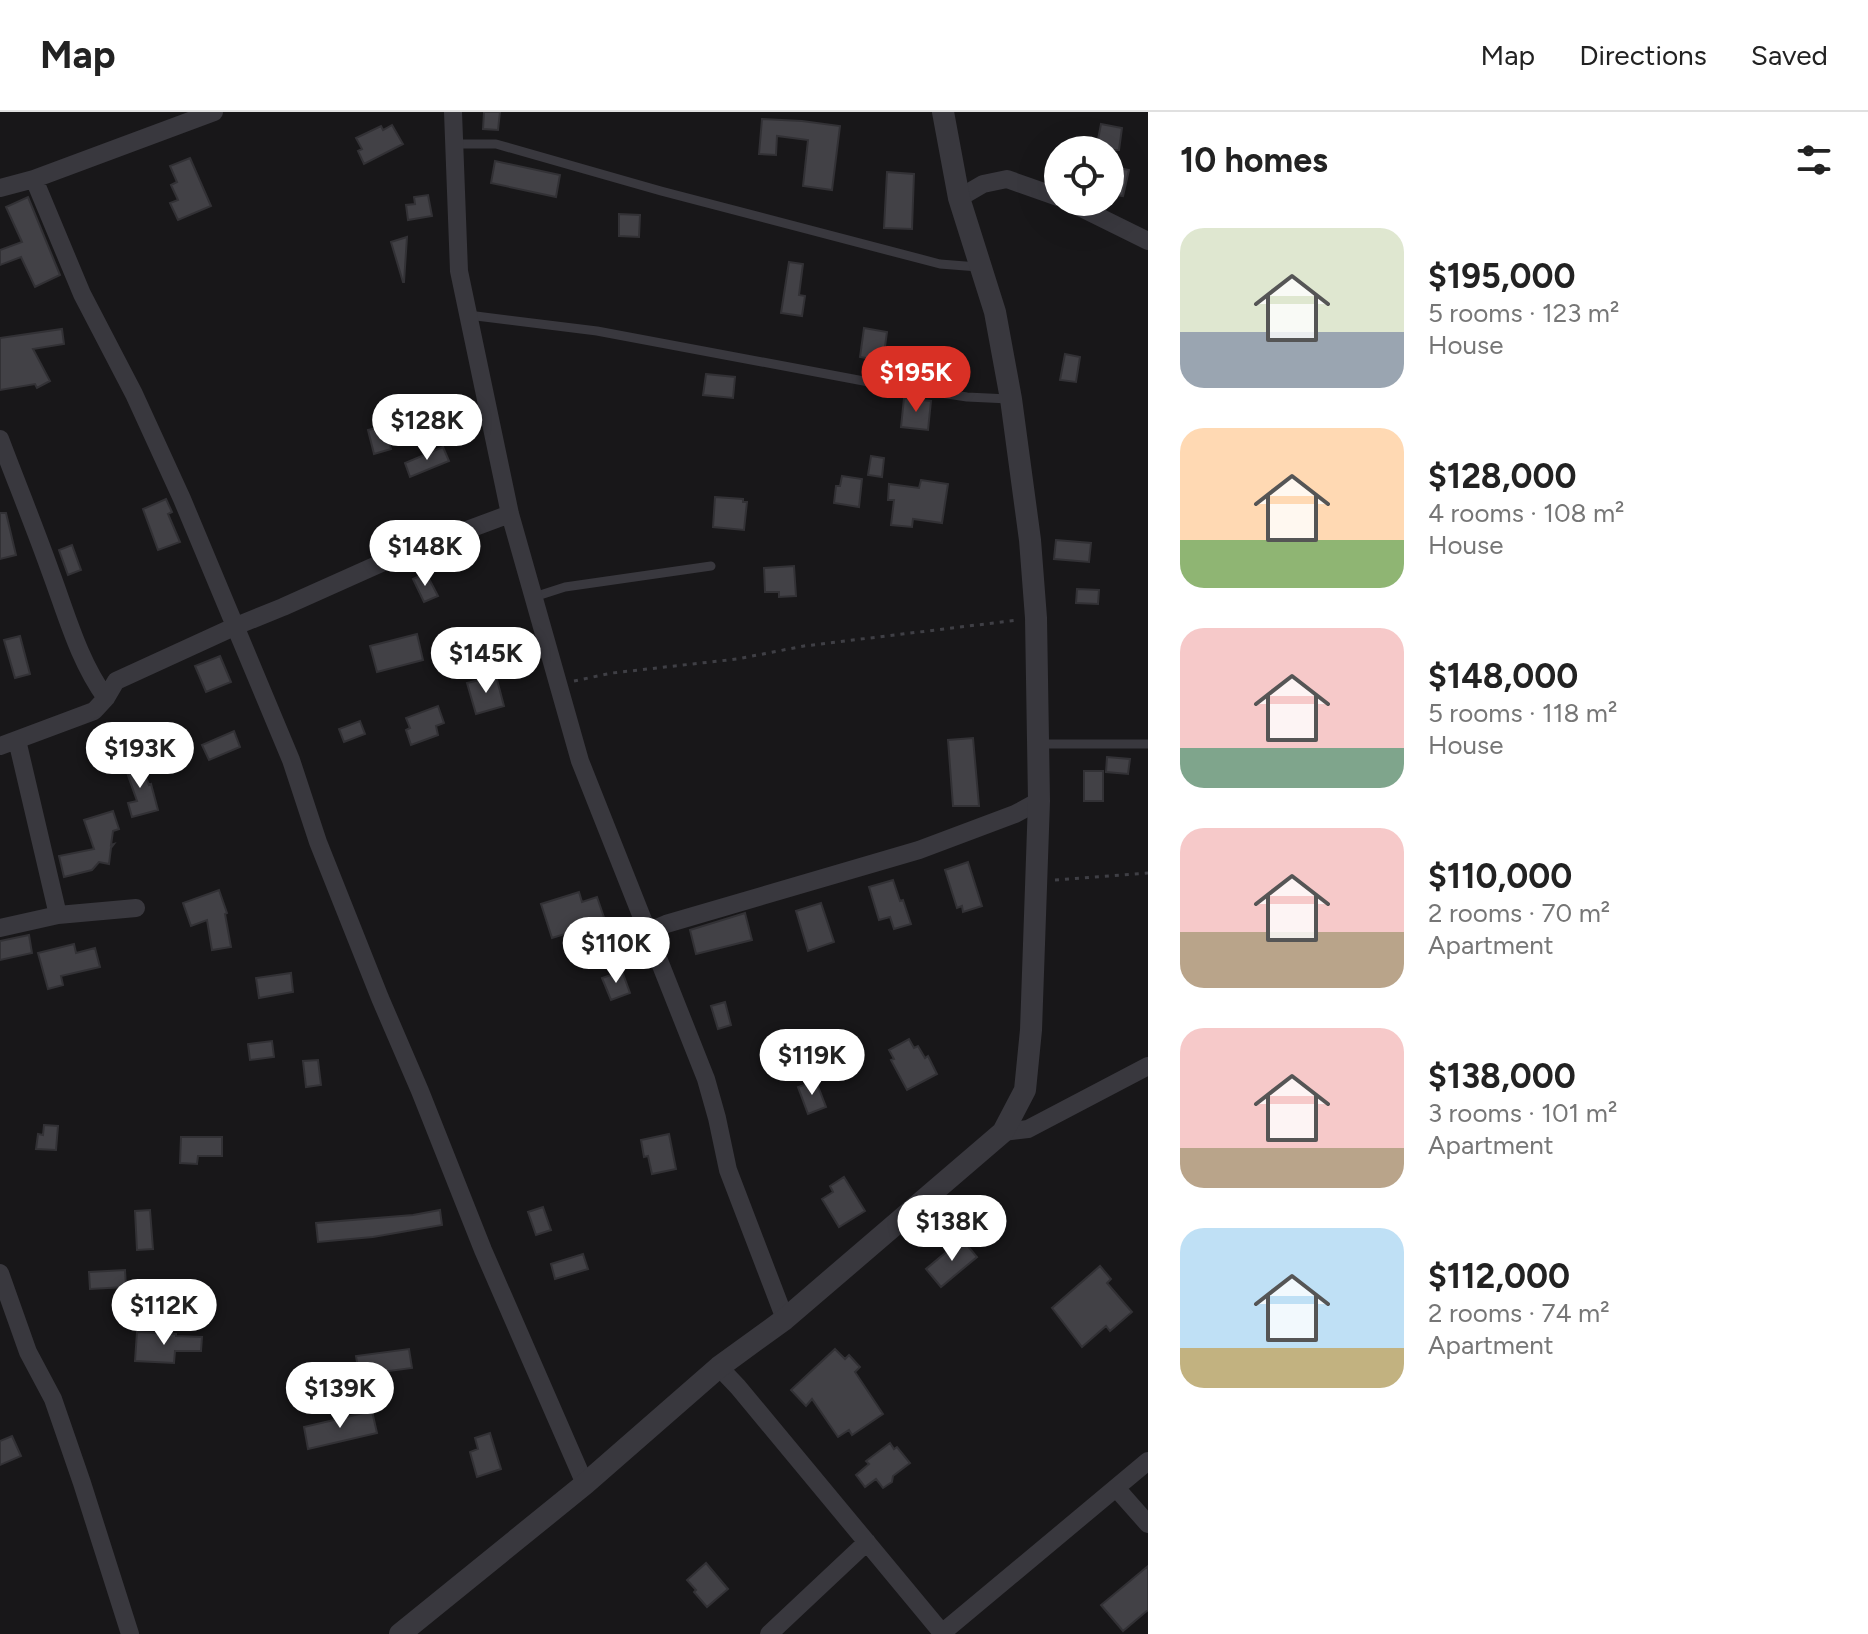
<!DOCTYPE html>
<meta charset="utf-8">
<style>
:root{--surface:#fff;--page:#f6f6f6;--text:#222;--muted:#767676;--line:#e0e0e0;--accent:#d93025}
body{margin:0;font-family:Figtree,sans-serif;background:var(--page);color:var(--text);height:100vh;display:flex;flex-direction:column;font-size:30px;white-space:nowrap}
*{box-sizing:border-box;margin:0}
p{font-size:26px;color:var(--muted)}
.icon{flex:none;width:44px;height:44px;fill:none;stroke:currentColor;stroke-width:2;stroke-linecap:round;stroke-linejoin:round}
.map{position:relative;flex:1;overflow:hidden}
.panel{display:flex;flex-direction:column;background:var(--surface);width:720px}
.panel>*{flex:none}
.controls{position:absolute;left:1044px;top:24px;display:grid;gap:16px}
.controls a{display:grid;place-items:center;width:80px;height:80px;border-radius:50%;background:var(--surface);box-shadow:0 8px 32px #0002;font-size:40px}
.price{position:absolute;translate:-50% -68px;padding:0 18px;border-radius:28px;background:#fff;color:#222;font-size:26px;line-height:52px;filter:drop-shadow(0 2px 4px #0008)}
.price::after{content:'';position:absolute;left:50%;top:48px;width:24px;height:18px;margin-left:-12px;background:inherit;clip-path:polygon(0 0,100% 0,50% 100%)}
.price.selected{background:var(--accent);color:#fff}
ul{padding:0;list-style:none}
li{display:flex;align-items:center;gap:24px;height:200px;padding:0 32px}
li span{display:grid;place-items:center;flex:none;width:224px;height:160px;border-radius:24px;color:#555}
li>.icon{margin-inline-start:auto}
span .icon{width:96px;height:96px;fill:#fffc;stroke-width:1}
li b{font-size:34px}
h2{display:flex;justify-content:space-between;align-items:center;height:96px;padding:0 32px;font-size:34px}
header{display:flex;align-items:center;gap:48px;box-sizing:border-box;height:112px;padding:0 40px;background:var(--surface);border-bottom:2px solid var(--line)}
header strong{font-size:38px}
nav{display:flex;gap:44px;margin-inline-start:auto;font-size:28px}
main{display:flex;flex:1;min-height:0}
.map>svg:first-child{display:block}
.building{fill:#424146;stroke:#323135;stroke-width:2}
.lines{fill:none;stroke-linecap:round;stroke-linejoin:round}
.path{stroke:#3f3f45;stroke-width:3;stroke-dasharray:4 6;stroke-linecap:butt}
.service{stroke:#39383e;stroke-width:9}
.minor{stroke:#39383e;stroke-width:18}
.tertiary{stroke:#39383e;stroke-width:22}
</style>
<header>
<strong>Map</strong>
<nav><a>Map</a><a>Directions</a><a>Saved</a></nav>
</header>
<main>
<div class="map">
<svg width="1148" height="1522" viewBox="0 0 1148 1522">
<rect width="100%" height="100%" fill="#181719"/>
<path class="building" d="M484,0h16l-2,18 -15,-1z
M762,7l40,2 38,5 -8,64 -29,-4 5,-46 -31,-4 -1,19 -17,-1z
M1101,12l21,4 -3,22h-23z
M392,13l11,19 -39,20 -6,-13 4,-2 -6,-11 25,-12 2,4z
M190,46l21,48 -33,14 -8,-17 8,-3 -7,-15 6,-3 -7,-16z
M495,49l65,14 -4,22 -65,-14z
M1113,55l16,3 -6,26 -13,-2z
M887,60l27,2 -2,55 -28,-1z
M428,83l4,21 -24,4 -2,-15 9,-1 -1,-7z
M28,85l32,78 -25,12 -14,-30 -21,8v-15l22,-8 -16,-35z
M619,102l21,1 -1,22 -20,-1z
M407,125l-3,45h-1l-12,-40z
M789,150l14,2 -4,31 6,1 -3,20 -21,-3z
M864,216l23,4 -4,29 -23,-4z
M62,217l2,15 -31,5 17,32 -13,7 -2,-4 -35,6v-52z
M1065,242l15,3 -4,25 -16,-2z
M706,262l29,3 -2,21 -30,-3z
M904,286l27,3 -3,29 -27,-3z
M385,314l6,23 -17,5 -6,-24z
M443,335l6,14 -39,16 -5,-14z
M871,344l13,2 -2,19 -14,-2z
M842,364l20,3 -3,28 -25,-4 2,-17h4z
M921,368l27,4 -6,39 -29,-4 -1,8 -21,-2 3,-25h-6l1,-16 30,4z
M715,385l28,2v3h4l-3,28 -31,-3z
M166,387l6,13 -4,2 12,28 -22,8 -15,-41z
M0,401h6l10,42 -16,4z
M1056,428l35,3 -2,19 -35,-3z
M72,433l9,25 -13,5 -9,-25z
M794,454l2,30 -17,1v-5h-14l-1,-24z
M426,461l12,23 -14,6 -11,-23z
M1077,477l22,1 -1,14 -22,-1z
M417,522l6,26 -46,12 -7,-26z
M20,524l10,38 -15,4 -11,-38z
M220,544l11,26 -25,10 -11,-26z
M496,564l8,30 -28,8 -9,-31z
M438,594l6,17 -8,3 2,9 -27,10 -5,-15 4,-2 -4,-10z
M360,609l5,13 -21,8 -5,-13z
M234,619l6,16 -31,13 -7,-15z
M973,626l6,68h-26l-5,-66z
M1107,645l23,2 -2,15 -22,-2z
M138,646l11,27 2,-1 7,26 -26,7 -4,-14 9,-2 -13,-37z
M1084,659h19v30h-19z
M113,699l6,18 -6,2 -2,14 3,-1 -3,4 -2,16 -10,-2 -7,8 -28,7 -5,-21 35,-7 -10,-29z
M968,750l14,44 -19,6 -1,-6 -5,2 -12,-38z
M893,768l7,21 3,-1 8,24 -17,5 -4,-12 -11,3 -10,-33z
M219,778l8,23 -2,1 6,33 -19,3 -5,-30 -16,6 -8,-23z
M579,780l3,10 15,-5 12,35 -27,9 -4,-11 -26,8 -11,-34z
M821,791l13,39 -26,9 -12,-40z
M745,801l7,27 -56,14 -6,-24z
M29,823l3,18 -32,7v-19z
M74,832l2,9 19,-5 5,19 -39,9 2,9 -15,4 -10,-36z
M622,859l8,22 -19,7 -9,-22z
M291,861l2,19 -34,6 -3,-20z
M725,890l6,23 -13,4 -7,-23z
M909,927l5,9 4,-2 7,12 3,-2 9,18 -30,16 -16,-30 3,-1 -5,-9z
M272,929l2,16 -24,3 -2,-16z
M318,948l3,25 -15,2 -3,-26z
M816,969l10,26 -18,7 -10,-27z
M44,1013l14,1 -2,24 -20,-1 2,-15 5,1z
M669,1022l7,35 -24,5 -4,-18 -4,1 -3,-17z
M181,1025h41v19h-24l-1,8 -17,-1z
M844,1065l21,34 -26,16 -17,-28 11,-7 -3,-6z
M543,1095l8,23 -15,5 -8,-23z
M150,1098l3,39 -16,1 -2,-39z
M440,1098l2,15 -69,12 -55,5 -2,-19 97,-8z
M962,1127l15,18 -36,30 -15,-18z
M583,1142l5,15 -33,10 -4,-15z
M1100,1154l11,13 -4,4 25,29 -22,19 -4,-5 -24,21 -30,-39z
M125,1158l1,17 -36,2 -1,-17z
M137,1220l39,2v2l26,1 -1,14h-26l-1,12 -39,-2z
M409,1237l3,19 -53,7 -3,-19z
M835,1237l10,10 4,-4 11,12 -5,5 28,42 -31,21 -3,-5 -11,7 -26,-38 -6,7 -15,-16z
M372,1299l5,22 -69,16 -4,-22z
M490,1321l11,36 -24,8 -7,-25 8,-3 -3,-11z
M12,1324l9,20 -21,9v-24z
M890,1331l4,6 3,-2 13,16 -17,13 -1,6 -9,6 -7,-9 -11,8 -9,-12 13,-11 -3,-3z
M706,1451l22,26 -21,18 -13,-15 2,-2 -9,-10z
M1148,1454v44l-25,21 -22,-26z"/>
<g class="lines">
<path class="path" d="M574,569l38,-8 125,-14 67,-13 214,-26
M1055,768l93,-7"/>
<path class="service" d="M453,32h43l165,47 279,73 38,3
M468,203l129,16 272,51 98,15 42,2
M534,485l31,-10 146,-21
M1039,632h109"/>
<path class="minor" d="M453,0l6,159 51,243 70,247 126,318 11,39 11,52 57,149
M34,67l48,115 52,100 48,105 109,261 27,82 62,156 40,93 63,159 102,234
M0,76l34,-9 180,-67
M959,86l24,-14 24,-5 51,18
M1069,90l79,39
M0,327c17,45 35,89 51,134 16,43 28,88 55,125
M17,628l41,175
M0,634l94,-35 12,-13 10,-17 120,-55 47,-19 114,-51 113,-42
M0,816l58,-13 78,-7
M649,819l17,-7 253,-74 96,-36 24,-13
M1003,1020l25,-3 120,-63
M0,1161l28,79 25,47 29,84 48,151
M719,1255l19,20 205,247
M1117,1377l31,35
M942,1521l206,-172
M769,1522l98,-92"/>
<path class="tertiary" d="M400,1522l185,-150 134,-117 66,-48 218,-187 22,-42 6,-60 8,-229 -3,-183 -6,-78 -19,-141 -16,-87 -36,-114 -16,-86"/>
</g>
</svg>
<div class="controls">
<a><svg class="icon" aria-label="locate" viewBox="0 0 24 24"><circle cx="12" cy="12" r="6"/><path d="M12 2v4M12 18v4M2 12h4M18 12h4"/></svg></a>
</div>
<b class="price selected" style="left:916px;top:302px">$195K</b>
<b class="price" style="left:427px;top:350px">$128K</b>
<b class="price" style="left:425px;top:476px">$148K</b>
<b class="price" style="left:486px;top:583px">$145K</b>
<b class="price" style="left:140px;top:678px">$193K</b>
<b class="price" style="left:616px;top:873px">$110K</b>
<b class="price" style="left:812px;top:985px">$119K</b>
<b class="price" style="left:952px;top:1151px">$138K</b>
<b class="price" style="left:164px;top:1235px">$112K</b>
<b class="price" style="left:340px;top:1318px">$139K</b>
</div>
<section class="panel">
<h2>10 homes<svg class="icon" aria-label="filters" viewBox="0 0 24 24"><path d="M4 7h16M4 17h16"/><circle cx="9" cy="7" r="2"/><circle cx="15" cy="17" r="2"/></svg></h2>
<ul>
<li><span style="background:linear-gradient(#dfe7d0 65%,#9aa5b1 0)"><svg class="icon" aria-label="home" viewBox="0 0 24 24"><path d="M3 11l9-7 9 7M6 9v11h12V9"/></svg></span><div><b>$195,000</b><p>5 rooms · 123 m²</p><p>House</p></div></li>
<li><span style="background:linear-gradient(#ffd9b3 70%,#8fb573 0)"><svg class="icon" aria-label="home" viewBox="0 0 24 24"><path d="M3 11l9-7 9 7M6 9v11h12V9"/></svg></span><div><b>$128,000</b><p>4 rooms · 108 m²</p><p>House</p></div></li>
<li><span style="background:linear-gradient(#f6c9c9 75%,#7fa58c 0)"><svg class="icon" aria-label="home" viewBox="0 0 24 24"><path d="M3 11l9-7 9 7M6 9v11h12V9"/></svg></span><div><b>$148,000</b><p>5 rooms · 118 m²</p><p>House</p></div></li>
<li><span style="background:linear-gradient(#f6c9c9 65%,#b9a48a 0)"><svg class="icon" aria-label="home" viewBox="0 0 24 24"><path d="M3 11l9-7 9 7M6 9v11h12V9"/></svg></span><div><b>$110,000</b><p>2 rooms · 70 m²</p><p>Apartment</p></div></li>
<li><span style="background:linear-gradient(#f6c9c9 75%,#b9a48a 0)"><svg class="icon" aria-label="home" viewBox="0 0 24 24"><path d="M3 11l9-7 9 7M6 9v11h12V9"/></svg></span><div><b>$138,000</b><p>3 rooms · 101 m²</p><p>Apartment</p></div></li>
<li><span style="background:linear-gradient(#bfe0f5 75%,#c2b280 0)"><svg class="icon" aria-label="home" viewBox="0 0 24 24"><path d="M3 11l9-7 9 7M6 9v11h12V9"/></svg></span><div><b>$112,000</b><p>2 rooms · 74 m²</p><p>Apartment</p></div></li>
</ul>
</section>
</main>
